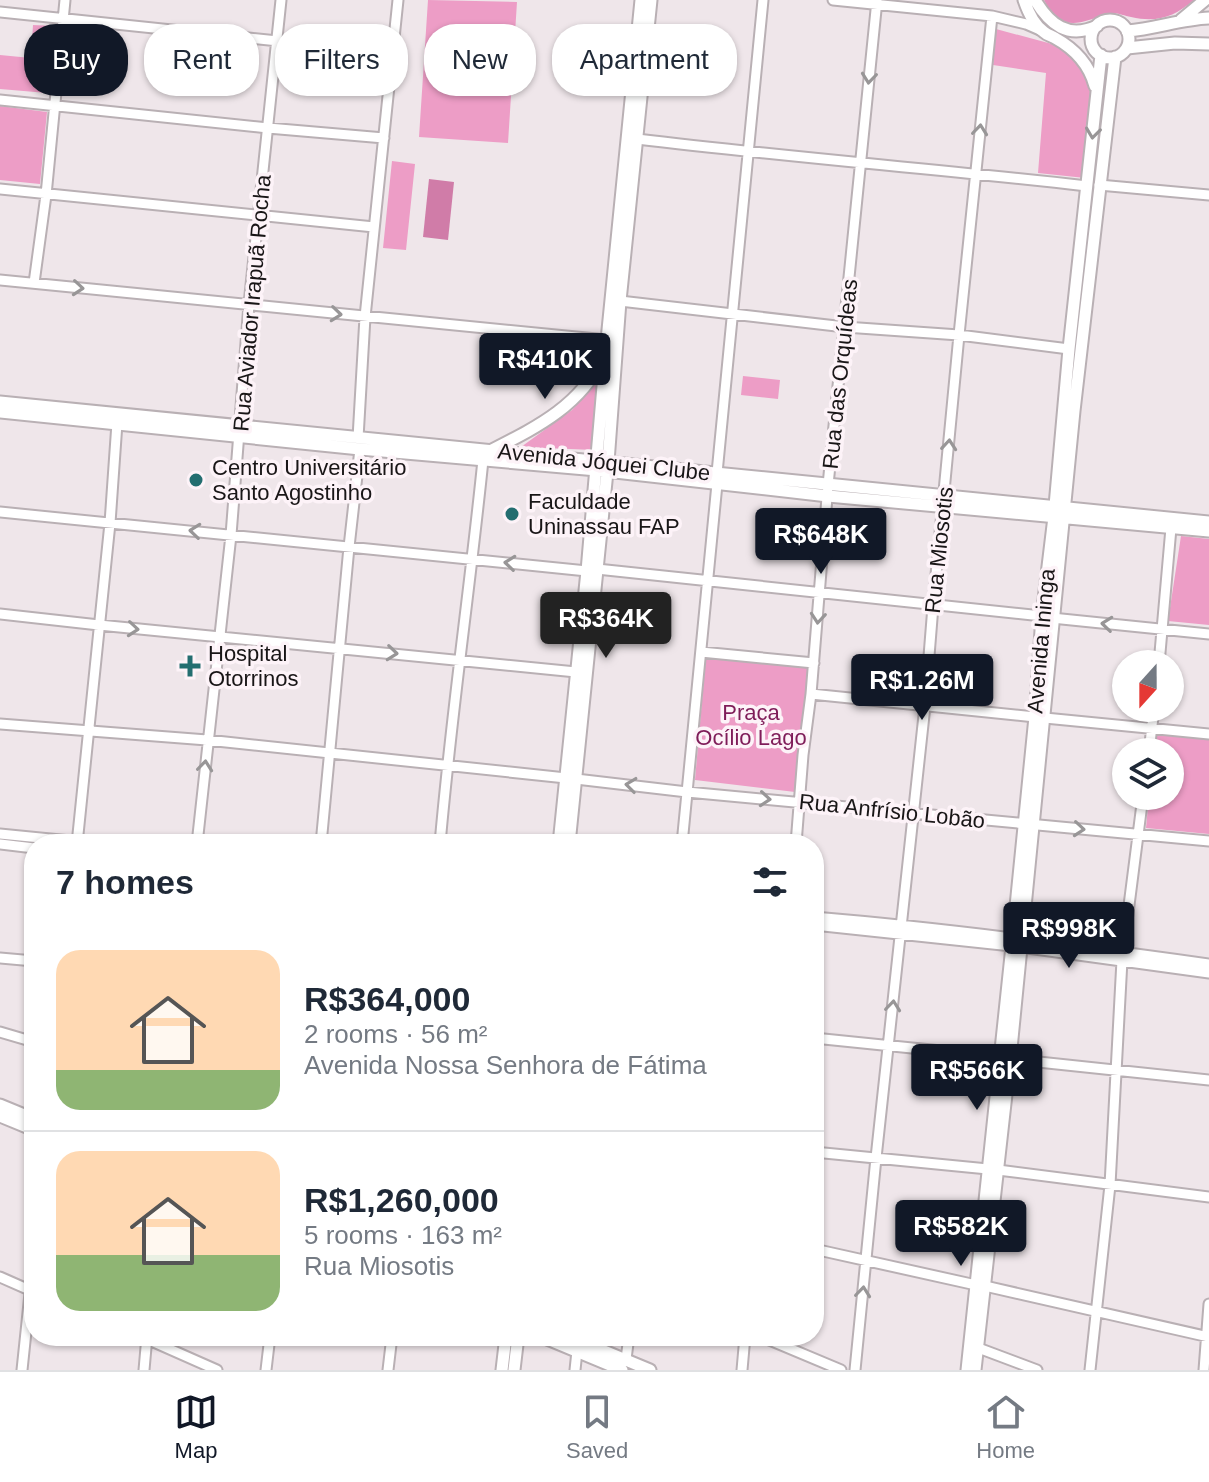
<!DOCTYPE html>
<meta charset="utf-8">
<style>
:root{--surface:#fff;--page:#f6f6f7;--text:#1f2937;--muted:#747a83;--line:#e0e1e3;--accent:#111827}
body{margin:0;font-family:Helvetica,sans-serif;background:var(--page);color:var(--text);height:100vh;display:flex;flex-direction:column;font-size:30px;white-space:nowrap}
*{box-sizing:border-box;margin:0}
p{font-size:26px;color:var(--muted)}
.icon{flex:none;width:44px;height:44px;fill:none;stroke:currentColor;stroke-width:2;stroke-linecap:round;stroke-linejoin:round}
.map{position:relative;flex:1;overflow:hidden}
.sheet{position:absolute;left:24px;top:834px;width:800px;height:512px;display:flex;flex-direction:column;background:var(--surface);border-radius:32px;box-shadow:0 2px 6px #0004}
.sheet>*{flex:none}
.banner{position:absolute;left:24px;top:24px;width:800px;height:72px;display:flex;gap:16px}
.needle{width:52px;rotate:201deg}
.controls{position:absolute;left:1112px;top:650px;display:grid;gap:16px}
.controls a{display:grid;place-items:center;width:72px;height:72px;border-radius:50%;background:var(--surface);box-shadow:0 2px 6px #0004;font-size:40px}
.price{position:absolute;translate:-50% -68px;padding:0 18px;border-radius:8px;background:var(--accent);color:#fff;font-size:26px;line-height:52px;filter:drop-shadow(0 2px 4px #0008)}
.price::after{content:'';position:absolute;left:50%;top:48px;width:24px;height:18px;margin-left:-12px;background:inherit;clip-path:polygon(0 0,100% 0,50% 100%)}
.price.on{background:#222;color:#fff}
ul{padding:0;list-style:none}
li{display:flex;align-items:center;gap:24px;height:200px;padding:0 32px}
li+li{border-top:2px solid var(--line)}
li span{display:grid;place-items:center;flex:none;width:224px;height:160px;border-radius:24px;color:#555}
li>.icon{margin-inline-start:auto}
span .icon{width:96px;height:96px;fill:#fffc;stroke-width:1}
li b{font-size:34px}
h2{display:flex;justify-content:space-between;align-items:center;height:96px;padding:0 32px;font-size:34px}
.chip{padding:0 28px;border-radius:32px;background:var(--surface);box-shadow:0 2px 6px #0004;font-size:28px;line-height:72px}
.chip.on{background:var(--accent);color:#fff}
.menu{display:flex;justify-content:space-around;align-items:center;height:112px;border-top:2px solid var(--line);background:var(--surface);font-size:22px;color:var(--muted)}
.menu a{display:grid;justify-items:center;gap:4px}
.menu .on{color:var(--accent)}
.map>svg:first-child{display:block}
.green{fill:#ed9dc6}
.forest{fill:#e58fbc}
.water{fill:#d07ca8}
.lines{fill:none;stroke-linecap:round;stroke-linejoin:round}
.minor-casing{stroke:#b9b0b4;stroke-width:13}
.major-casing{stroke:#b9b0b4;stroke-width:15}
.minor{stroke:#fff;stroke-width:9}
.major{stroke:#fff;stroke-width:11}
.oneway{stroke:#989697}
.poi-dot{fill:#236e70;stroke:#fdf3f8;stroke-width:3}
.labels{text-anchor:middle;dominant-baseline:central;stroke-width:7;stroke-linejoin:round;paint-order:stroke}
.street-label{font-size:22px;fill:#191617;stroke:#fdf3f8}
.poi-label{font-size:22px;fill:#191617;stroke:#fdf3f8;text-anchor:start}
.park-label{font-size:22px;fill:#7f1d59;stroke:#fdf3f8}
</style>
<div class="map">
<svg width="1209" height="1370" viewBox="0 0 1209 1370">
<rect width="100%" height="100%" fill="#efe6ea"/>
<path class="green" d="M428,0l89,2 -9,141 -89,-6z
M33,25l22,1 -8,67 -47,-4v-34l31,3z
M996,29l56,15 9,4 21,15 11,32 -8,83 -47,-5 8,-100 -53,-8z
M0,106l47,6 -7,72 -40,-4z
M392,161l23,3 -9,86 -23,-2z
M743,376l37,4 -2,19 -37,-4z
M600,379l-6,71 -73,-3 51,-37z
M1181,536l28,3v86l-41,-4z
M706,655l104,11 -15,126 -100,-12z
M1155,734l54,5v95l-63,-6 3,-32h21v-44h-16z"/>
<path class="forest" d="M1044,0h150c-20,17 -37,23 -63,17 -6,-1 -12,-4 -19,-4 -8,-1 -15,5 -23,7 -23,8 -35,0 -45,-20z"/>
<path class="water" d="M429,179l25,3 -6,58 -25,-3z"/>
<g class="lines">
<g class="minor-casing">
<path id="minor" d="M833,0l159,16 34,8 16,7
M0,12l393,41
M0,100l268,28 116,10
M637,139c150,18 300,30 450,47
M1099,185l110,10
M0,189l374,38
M0,280l607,60
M34,283l12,-88 19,-195
M620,301l225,26 114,8 110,14
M358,438l7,-121 33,-317
M717,473l46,-473
M0,512l587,59
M597,569l445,47
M0,614l99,11 477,47
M1052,618l157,16
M701,652l113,11
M1159,664l12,-136
M811,694l224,23
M1045,718l164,16
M0,724l207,16 359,38
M1149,752l5,-44
M576,779l111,13 522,49
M0,834l101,10
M0,844l34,4
M77,844l33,-321 7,-100
M197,844l34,-309 18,-231 32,-304
M321,844l28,-297 11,-98
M440,844c11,-128 30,-256 43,-384
M682,844l35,-360
M796,844l7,-89 8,-61 17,-209 49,-485
M814,917c132,11 264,29 395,47
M814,925l206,22 189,26
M0,958l34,3
M0,1032l34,10
M814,1038l186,19
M1010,1059l199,21
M814,1152l184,18 211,27
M814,1249l162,36
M0,1277l34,15
M985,1286l224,51
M140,1336l77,34
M760,1336l81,34
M973,1346l64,24
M626,1359l3,-23
M22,1370l12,-115
M144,1370l3,-34
M266,1370l4,-34
M388,1370l4,-34
M575,1370l2,-19
M742,1370l3,-34
M855,1370l21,-212 49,-452 8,-100 26,-271 33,-319
M1090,1370l20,-185 12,-225 21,-164
M1204,1370l5,-66"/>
</g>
<g class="major-casing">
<path id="major" d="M1024,0c4,12 10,25 20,32 3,3 8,4 11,6 20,11 34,26 40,48
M1035,0c15,25 33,39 62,26
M1181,20l24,-20
M1091 39a19 19 0 1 1 38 0a19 19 0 1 1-38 0Z
M1127,31c28,-2 54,-12 82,-13
M1127,48l48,-5 34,1
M0,402l1209,120
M0,412l360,37 237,21 231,26 381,35
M490,451c47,-24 89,-44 114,-94
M559,844l28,-273 20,-231 34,-340
M569,844l39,-382 12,-161 31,-301
M0,1105l34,14
M0,1116l34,14
M540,1336l82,34
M568,1336l82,34
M502,1370l4,-34
M514,1370l4,-34
M967,1370l45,-424 23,-229 7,-101 12,-99 15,-168 32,-294
M975,1370l35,-311 64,-648 41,-354"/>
</g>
<use href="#minor" class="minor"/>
<use href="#major" class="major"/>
</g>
<defs><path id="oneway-chevron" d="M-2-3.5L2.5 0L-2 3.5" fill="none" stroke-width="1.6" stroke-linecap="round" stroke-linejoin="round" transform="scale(2)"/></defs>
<g class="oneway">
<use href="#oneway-chevron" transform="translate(869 78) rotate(96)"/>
<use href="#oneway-chevron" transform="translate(980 130) rotate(-84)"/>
<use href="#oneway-chevron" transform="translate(1093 133) rotate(97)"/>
<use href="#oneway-chevron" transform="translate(78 288) rotate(5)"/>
<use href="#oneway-chevron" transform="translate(336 314) rotate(6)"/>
<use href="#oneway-chevron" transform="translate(949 445) rotate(-85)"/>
<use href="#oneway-chevron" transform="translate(195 531) rotate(-174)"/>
<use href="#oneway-chevron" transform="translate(510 563) rotate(-174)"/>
<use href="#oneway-chevron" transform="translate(818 618) rotate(95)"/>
<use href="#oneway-chevron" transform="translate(1107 624) rotate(-174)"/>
<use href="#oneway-chevron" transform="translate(133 629) rotate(5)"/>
<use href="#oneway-chevron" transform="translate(392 653) rotate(6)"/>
<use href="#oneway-chevron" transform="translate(205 766) rotate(-84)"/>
<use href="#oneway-chevron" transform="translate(631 785) rotate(-173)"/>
<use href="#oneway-chevron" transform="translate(765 799) rotate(5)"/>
<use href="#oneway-chevron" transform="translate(1079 829) rotate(5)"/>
<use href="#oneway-chevron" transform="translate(893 1006) rotate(-84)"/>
<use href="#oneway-chevron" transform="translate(863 1292) rotate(-84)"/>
</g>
<g class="poi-dot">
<circle cx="196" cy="480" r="8"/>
<circle cx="512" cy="514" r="8"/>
<path d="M186 654h8v8h8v8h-8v8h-8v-8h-8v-8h8z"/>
</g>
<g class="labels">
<g class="street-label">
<text transform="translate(252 303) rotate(-85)">Rua Aviador Irapuã Rocha</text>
<text transform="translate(840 374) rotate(-84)">Rua das Orquídeas</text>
<text transform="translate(604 462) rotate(6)">Avenida Jóquei Clube</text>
<text transform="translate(939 550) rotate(-84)">Rua Miosotis</text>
<text transform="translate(1041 641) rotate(-85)">Avenida Ininga</text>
<text transform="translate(892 811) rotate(6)">Rua Anfrísio Lobão</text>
</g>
<g class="poi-label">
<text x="212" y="467">Centro Universitário<tspan x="212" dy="25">Santo Agostinho</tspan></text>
<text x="528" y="501">Faculdade<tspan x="528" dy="25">Uninassau FAP</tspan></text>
<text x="208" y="653">Hospital<tspan x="208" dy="25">Otorrinos</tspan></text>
</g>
<g class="park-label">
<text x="751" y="712">Praça<tspan x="751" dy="25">Ocílio Lago</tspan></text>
</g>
</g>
</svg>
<div class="controls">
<a><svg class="needle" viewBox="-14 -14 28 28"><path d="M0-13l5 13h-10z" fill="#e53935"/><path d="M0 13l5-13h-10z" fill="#747a83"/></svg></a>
<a><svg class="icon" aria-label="layers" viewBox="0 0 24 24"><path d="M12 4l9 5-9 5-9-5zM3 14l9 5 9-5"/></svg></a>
</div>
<b class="price" style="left:545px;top:401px">R$410K</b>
<b class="price" style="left:821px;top:576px">R$648K</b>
<b class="price on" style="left:606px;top:660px">R$364K</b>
<b class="price" style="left:922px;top:722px">R$1.26M</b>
<b class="price" style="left:1069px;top:970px">R$998K</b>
<b class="price" style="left:977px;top:1112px">R$566K</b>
<b class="price" style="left:961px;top:1268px">R$582K</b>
<div class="banner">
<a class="chip on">Buy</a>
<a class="chip">Rent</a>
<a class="chip">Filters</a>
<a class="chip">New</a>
<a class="chip">Apartment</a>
</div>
<section class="sheet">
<h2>7 homes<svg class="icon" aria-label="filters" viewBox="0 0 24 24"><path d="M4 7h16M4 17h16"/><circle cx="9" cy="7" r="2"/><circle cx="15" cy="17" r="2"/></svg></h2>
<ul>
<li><span style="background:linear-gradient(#ffd9b3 75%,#8fb573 0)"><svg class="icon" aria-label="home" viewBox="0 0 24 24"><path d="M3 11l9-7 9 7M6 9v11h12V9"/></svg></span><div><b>R$364,000</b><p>2 rooms · 56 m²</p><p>Avenida Nossa Senhora de Fátima</p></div></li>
<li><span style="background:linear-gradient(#ffd9b3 65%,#8fb573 0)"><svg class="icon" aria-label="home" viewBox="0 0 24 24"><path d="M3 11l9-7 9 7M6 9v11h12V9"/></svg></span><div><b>R$1,260,000</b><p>5 rooms · 163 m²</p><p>Rua Miosotis</p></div></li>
</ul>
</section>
</div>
<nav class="menu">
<a class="on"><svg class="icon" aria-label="map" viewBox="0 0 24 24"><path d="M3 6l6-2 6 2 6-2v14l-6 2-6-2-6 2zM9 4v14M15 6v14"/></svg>Map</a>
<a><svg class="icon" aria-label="saved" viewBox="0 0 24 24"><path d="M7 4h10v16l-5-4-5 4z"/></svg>Saved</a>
<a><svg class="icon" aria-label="home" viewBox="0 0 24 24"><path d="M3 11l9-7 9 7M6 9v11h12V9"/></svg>Home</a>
</nav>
